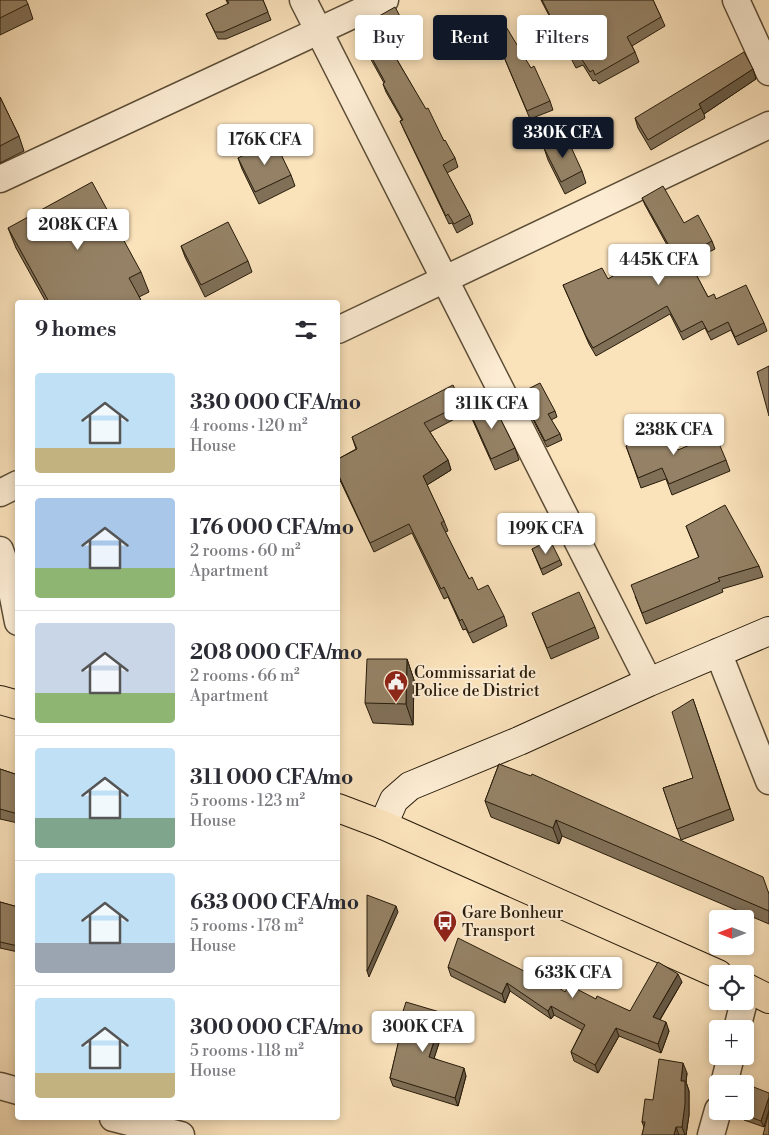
<!DOCTYPE html>
<meta charset="utf-8">
<style>
:root{--surface:#fff;--page:#f7f7f7;--text:#2b2b33;--muted:#7c7c81;--line:#e1e1e2;--accent:#111827}
body{margin:0;font-family:"Libre Bodoni",serif;background:var(--page);color:var(--text);height:100vh;display:flex;flex-direction:column;font-size:19px;white-space:nowrap}
*{box-sizing:border-box;margin:0}
p{font-size:16px;color:var(--muted)}
.icon{flex:none;width:28px;height:28px;fill:none;stroke:currentColor;stroke-width:2;stroke-linecap:round;stroke-linejoin:round}
.map{position:relative;flex:1;overflow:hidden}
.details{position:absolute;left:15px;top:300px;width:325px;height:820px;display:flex;flex-direction:column;background:var(--surface);border-radius:5px;box-shadow:0 2px 8px #0003}
.details>*{flex:none}
.guide{position:absolute;left:355px;top:15px;width:339px;height:45px;display:flex;gap:10px}
.needle{width:32px;rotate:270deg}
.tools{position:absolute;left:709px;top:910px;display:grid;gap:10px}
.tools a{display:grid;place-items:center;width:45px;height:45px;border-radius:5px;background:var(--surface);box-shadow:0 2px 8px #0003;font-size:25px}
.price{position:absolute;translate:-50% -42px;padding:0 11px;border-radius:5px;background:#fff;color:#222;font-size:16px;line-height:32px;filter:drop-shadow(0 1px 2px #0008)}
.price::after{content:'';position:absolute;left:50%;top:30px;width:15px;height:11px;margin-left:-8px;background:inherit;clip-path:polygon(0 0,100% 0,50% 100%)}
.price.on{background:var(--accent);color:#fff}
ul{padding:0;list-style:none}
li{display:flex;align-items:center;gap:15px;height:125px;padding:0 20px}
li+li{border-top:1px solid var(--line)}
li span{display:grid;place-items:center;flex:none;width:140px;height:100px;border-radius:5px;color:#555}
li>.icon{margin-inline-start:auto}
span .icon{width:60px;height:60px;fill:#fffc;stroke-width:1}
li b{font-size:21px}
h2{display:flex;justify-content:space-between;align-items:center;height:60px;padding:0 20px;font-size:21px}
.chip{padding:0 18px;border-radius:5px;background:var(--surface);box-shadow:0 2px 8px #0003;font-size:18px;line-height:45px}
.chip.on{background:var(--accent);color:#fff}
.map>svg:first-child{display:block}
.lines{fill:none;stroke-linecap:round;stroke-linejoin:round}
.street-casing{stroke:#5c4d36;stroke-width:29}
.secondary-casing{stroke:#271b0a;stroke-width:30}
.highway-casing{stroke:#271b0a;stroke-width:30}
.street{stroke:#fcecd3;stroke-width:26}
.secondary{stroke:#fcecd3;stroke-width:28}
.highway{stroke:#fae2bb;stroke-width:28}
.wall{fill:#807058;stroke:#271b0a}
.shaded-wall{fill:#685b47;stroke:#271b0a}
.building{fill:#958266;stroke:#271b0a}
.labels{text-anchor:middle;dominant-baseline:central;stroke-width:4;stroke-linejoin:round;paint-order:stroke}
.poi-label{font-size:16px;fill:#271b0a;stroke:#fcecd3;text-anchor:start}
</style>
<div class="map">
<svg width="769" height="1135" viewBox="0 0 769 1135">
<rect width="100%" height="100%" fill="#fae2bb"/>
<filter id="stains"><feTurbulence type="fractalNoise" baseFrequency=".004" numOctaves="4"/><feColorMatrix values="0 0 0 0 .2 0 0 0 0 .09 0 0 0 0 .02 0 0 0 .5 -.17"/></filter>
<radialGradient id="worn" r=".72"><stop offset=".6" stop-color="#630" stop-opacity="0"/><stop offset="1" stop-color="#630" stop-opacity=".3"/></radialGradient>
<g class="lines">
<g class="street-casing">
<path id="street" d="M303,0l346,682
M736,0l33,72
M0,179l385,-179
M338,330l431,-205
M0,493l18,-9
M0,550l9,26 9,46
M718,652l51,129
M737,1029l7,-28
M724,1084l7,-28
M0,1086l18,5
M113,1118l68,17
M711,1135l7,-25"/>
</g>
<g class="secondary-casing">
<path id="secondary" d="M383,825l11,-25 16,-14 109,-45 130,-59 120,-51"/>
</g>
<g class="highway-casing">
<path id="highway" d="M0,700l18,5
M338,808l45,17 335,149
M745,987l24,12"/>
</g>
<use href="#street" class="street"/>
<use href="#secondary" class="secondary"/>
<use href="#highway" class="highway"/>
</g>
<path class="wall" d="M0,0l28,4 5,15 -33,16z
M226,0h37l8,20 -45,19h-8l-12,-25 22,-10z
M541,0h112l8,17 4,9 -33,20 3,6 4,10 -40,22 -3,-4 -3,1 -10,-16 -7,3z
M356,29l52,2 4,9 -20,11 52,90 11,17 3,9 -11,6 23,42 3,9 -16,9 -5,-10 -3,1 -45,-94 -4,-9 2,-1 -16,-28 -3,-8 1,-1 -25,-45z
M493,31l57,70 3,9 -23,9z
M753,69l3,10 -52,35 1,4 -54,32 -13,-22 -3,-10z
M0,97l19,39 5,15 -24,12z
M544,148l38,23 4,12 -21,11 -17,-34z
M238,158l53,17 4,11 -36,18 -17,-35z
M642,198l70,43 3,8 -26,13 19,35 8,2 48,24 3,8 -29,14 -7,-15 -20,10 -6,-12 -22,12 -13,-26 -74,42 -7,-12 -26,-59 45,-6 59,-34 -22,-40z
M8,228l133,44 8,20 -10,5 3,5h-96l-30,-54z
M181,246l67,15 4,11 -47,25 -20,-40z
M520,393l35,18 2,6 -6,3 9,14 2,6 -15,7 -25,-49z
M462,404l4,9 -36,19 18,28 3,10 -24,15 17,36 4,10 -3,1 24,47 9,11 26,26 3,10 -34,17 -7,-14 -3,1 -15,-33 -4,2 -32,-66 -38,19 -36,-76v-17l18,-10 -4,-12z
M469,410l46,38 4,12 -24,10 -22,-49z
M626,446l52,4 48,10 4,11 -58,24 -6,-16 -25,9z
M686,526l73,40 4,11 -41,12 1,3 -77,32 -11,-28 64,-38z
M532,549l28,11 2,5 -19,10z
M532,613l63,14 4,11 -48,21z
M407,659l7,21 -1,45 -40,-2 -8,-20z
M693,699l41,121 -53,20 -18,-52 30,-10z
M499,764l270,129v31l-207,-88 -3,8 -68,-27 -6,-16z
M0,769l18,6v48l-18,-4z
M0,902l18,5v45l-18,-4z
M448,967l148,32 34,12 52,-29 -22,38 9,11 -8,22 -42,-17 -21,37 -24,-12 -3,-9 11,-22 -28,-15 -3,4 -41,-28 -5,12 -54,-27z
M443,1013l3,8 -12,37 32,18 -8,30 -65,-20 -3,-8 9,-37 -3,-8z
M687,1073l-1,9 3,9v24l-3,20h-44l2,-8 -2,-5 11,-22z
M769,1093v17l-5,17 -20,-7 -2,-6z"/>
<path class="shaded-wall" d="M753,69l3,10 -52,35 -5,-10z
M448,460l3,10 -24,15 -4,-9z
M407,659l7,21 -1,45 -7,-21z
M556,820l6,16 -3,8 -6,-16z
M396,906l2,6 -29,65 -2,-6z
M678,974l4,8 -26,44 -3,-9z
M507,983l3,8 -5,12 -3,-9z
M551,1006l3,9 -3,4 -3,-8z
M443,1013l3,8 -14,44 -3,-8z
M666,1022l3,9 -8,22 -3,-9z
M616,1028l3,8 -21,37 -3,-8z
M683,1063l4,10 -1,9 3,9v24l-3,20h-1l-3,-8 -1,-46z
M464,1068l2,8 -8,30 -3,-8z
M769,1097v13l-5,17 -3,-6z
M676,1127l3,8h-5z"/>
<path class="building" d="M0,0h26l2,4 -28,14z
M227,0h36l5,12 -45,20h-8l-9,-18 23,-11z
M542,0h111l8,17 -34,20 8,15 -40,23 -2,-5 -3,2 -11,-17 -7,4z
M395,7l13,24 -21,12 39,66 2,-1 16,33 1,-1 10,18 -12,7 27,50 -16,9 -6,-10 -2,2 -46,-95 3,-1 -20,-36 2,-2 -29,-53z
M505,25l26,43 3,-2 16,35 -23,10 -34,-80z
M744,52l9,17 -54,35 2,4 -53,32 -13,-22z
M0,97l19,39 -19,10z
M566,136l16,35 -21,11 -17,-34z
M274,140l17,35 -36,17 -17,-34z
M92,182l49,90 -12,6 13,24h-93l-41,-74z
M663,186l21,37 14,-8 14,26 -26,14 22,42 6,-3 2,5 30,-14 18,38 -29,14 -7,-15 -20,10 -6,-11 -21,11 -14,-26 -74,42 -7,-12 -23,-51 39,-17 6,11 60,-35 -26,-46z
M228,222l20,39 -47,24 -20,-39z
M769,366v50l-12,-44z
M540,383l15,28 -7,3 12,20 -15,7 -25,-48z
M453,385l9,19 -38,19 24,37 -25,16 21,45 -3,2 28,56 3,-2 6,13 10,-5 16,31 -35,17 -7,-14 -2,2 -16,-34 -3,2 -32,-65 -39,19 -32,-69v-15l19,-10 -5,-12z
M491,400l24,48 -24,11 -22,-49z
M670,430l8,20 37,-16 11,26 -57,24 -7,-16 -24,10 -12,-32z
M725,505l34,61 -41,12 2,3 -78,32 -11,-28 68,-28 -13,-31z
M550,540l10,20 -19,9 -9,-20z
M579,592l16,35 -48,21 -15,-35z
M367,659h40l-1,45 -41,-1z
M693,699l37,110 -53,20 -14,-41 30,-10 -21,-66z
M499,764l32,12 1,-2 231,103 6,17v17l-213,-91 -3,8 -68,-27z
M0,769l18,6v39l-18,-5z
M367,895l29,11 -29,65z
M0,902l18,5v39l-18,-4z
M458,938l82,41 2,-3 23,16 4,-7 27,14 1,-3 33,15 28,-49 20,12 -25,43 13,5 -8,22 -42,-16 -21,37 -24,-13 14,-27 -34,-19 -3,5 -41,-28 -5,11 -54,-27z
M406,1002l37,11 -14,44 35,11 -9,30 -65,-20 10,-43 -4,-2z
M659,1059l24,4 -2,18h4v23l-3,23h-6l-2,8h-32l3,-13h-3l3,-23 8,1z
M751,1086l18,7v4l-8,24 -19,-7 1,-3h2v-7z
M769,1112v23h-6z"/>
<defs>
<g id="civic-pin" transform="scale(1.25)"><path d="M0 17L-7.5 6A9.5 9.5 0 1 1 7.5 6Z" fill="#8f2418" stroke="#fcecd3"/><path d="M-.6-6.5H3V-4.5H.6V-3L4-1V1h2V6H-6V1h2V-1L-.6-3ZM-1.2 2.5V6h2.4V2.5Z" fill="#fff"/></g>
<g id="bus-pin" transform="scale(1.25)"><path d="M0 17L-7.5 6A9.5 9.5 0 1 1 7.5 6Z" fill="#8f2418" stroke="#fcecd3"/><path d="M-5-6H5V4H4V6H2V4H-2V6H-4V4H-5ZM-3.5-4V0h7V-4ZM-3.5 1.2v1.5H-2V1.2ZM2 1.2v1.5H3.5V1.2Z" fill="#fff"/></g>
</defs>
<g fill-rule="evenodd">
<use href="#civic-pin" x="396" y="682"/>
<use href="#bus-pin" x="445" y="922"/>
</g>
<g class="labels">
<g class="poi-label">
<text x="414" y="673">Commissariat de<tspan x="414" dy="18">Police de District</tspan></text>
<text x="462" y="913">Gare Bonheur<tspan x="462" dy="18">Transport</tspan></text>
</g>
</g>
<rect width="100%" height="100%" filter="url(#stains)"/>
<rect width="100%" height="100%" fill="url(#worn)"/>
</svg>
<div class="tools">
<a><svg class="needle" viewBox="-14 -14 28 28"><path d="M0-13l5 13h-10z" fill="#e53935"/><path d="M0 13l5-13h-10z" fill="#7c7c81"/></svg></a>
<a><svg class="icon" aria-label="locate" viewBox="0 0 24 24"><circle cx="12" cy="12" r="6"/><path d="M12 2v4M12 18v4M2 12h4M18 12h4"/></svg></a>
<a>+</a>
<a>−</a>
</div>
<b class="price on" style="left:563px;top:159px">330K CFA</b>
<b class="price" style="left:265px;top:166px">176K CFA</b>
<b class="price" style="left:78px;top:251px">208K CFA</b>
<b class="price" style="left:659px;top:286px">445K CFA</b>
<b class="price" style="left:492px;top:430px">311K CFA</b>
<b class="price" style="left:674px;top:456px">238K CFA</b>
<b class="price" style="left:546px;top:555px">199K CFA</b>
<b class="price" style="left:573px;top:999px">633K CFA</b>
<b class="price" style="left:423px;top:1053px">300K CFA</b>
<div class="guide">
<a class="chip">Buy</a>
<a class="chip on">Rent</a>
<a class="chip">Filters</a>
</div>
<section class="details">
<h2>9 homes<svg class="icon" aria-label="filters" viewBox="0 0 24 24"><path d="M4 7h16M4 17h16"/><circle cx="9" cy="7" r="2"/><circle cx="15" cy="17" r="2"/></svg></h2>
<ul>
<li><span style="background:linear-gradient(#bfe0f5 75%,#c2b280 0)"><svg class="icon" aria-label="home" viewBox="0 0 24 24"><path d="M3 11l9-7 9 7M6 9v11h12V9"/></svg></span><div><b>330 000 CFA/mo</b><p>4 rooms · 120 m²</p><p>House</p></div></li>
<li><span style="background:linear-gradient(#a9c7e8 70%,#8fb573 0)"><svg class="icon" aria-label="home" viewBox="0 0 24 24"><path d="M3 11l9-7 9 7M6 9v11h12V9"/></svg></span><div><b>176 000 CFA/mo</b><p>2 rooms · 60 m²</p><p>Apartment</p></div></li>
<li><span style="background:linear-gradient(#c9d6e8 70%,#8fb573 0)"><svg class="icon" aria-label="home" viewBox="0 0 24 24"><path d="M3 11l9-7 9 7M6 9v11h12V9"/></svg></span><div><b>208 000 CFA/mo</b><p>2 rooms · 66 m²</p><p>Apartment</p></div></li>
<li><span style="background:linear-gradient(#bfe0f5 70%,#7fa58c 0)"><svg class="icon" aria-label="home" viewBox="0 0 24 24"><path d="M3 11l9-7 9 7M6 9v11h12V9"/></svg></span><div><b>311 000 CFA/mo</b><p>5 rooms · 123 m²</p><p>House</p></div></li>
<li><span style="background:linear-gradient(#bfe0f5 70%,#9aa5b1 0)"><svg class="icon" aria-label="home" viewBox="0 0 24 24"><path d="M3 11l9-7 9 7M6 9v11h12V9"/></svg></span><div><b>633 000 CFA/mo</b><p>5 rooms · 178 m²</p><p>House</p></div></li>
<li><span style="background:linear-gradient(#bfe0f5 75%,#c2b280 0)"><svg class="icon" aria-label="home" viewBox="0 0 24 24"><path d="M3 11l9-7 9 7M6 9v11h12V9"/></svg></span><div><b>300 000 CFA/mo</b><p>5 rooms · 118 m²</p><p>House</p></div></li>
</ul>
</section>
</div>
